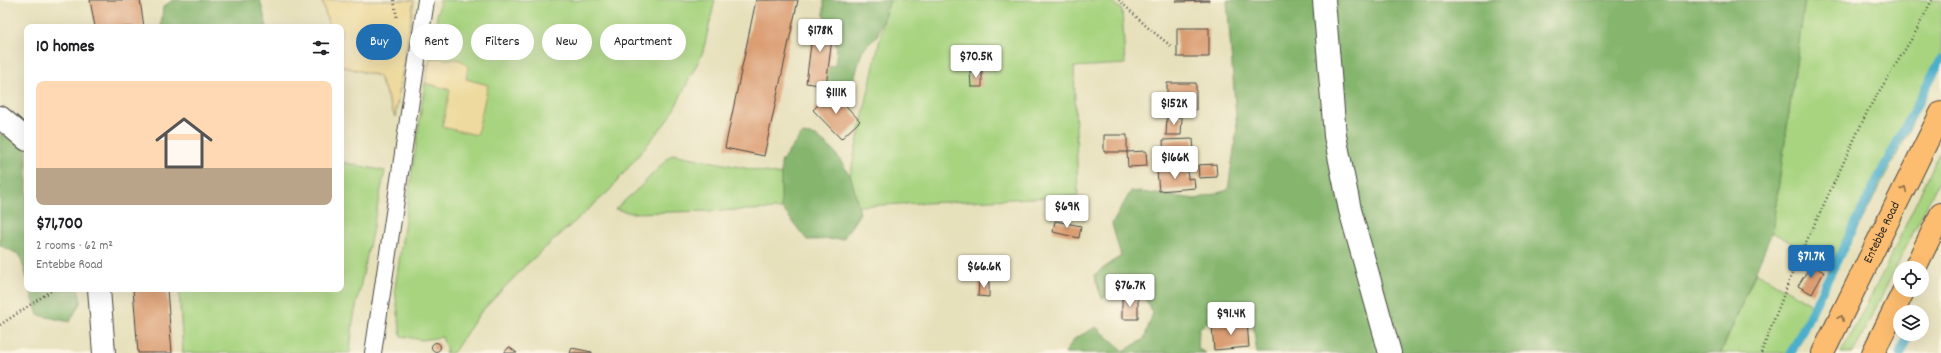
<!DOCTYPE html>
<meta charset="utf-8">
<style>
:root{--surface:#fff;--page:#f2f2f2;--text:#202124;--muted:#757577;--line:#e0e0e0;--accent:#1f6fb2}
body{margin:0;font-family:Dekko,sans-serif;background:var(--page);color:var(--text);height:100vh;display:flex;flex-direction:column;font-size:15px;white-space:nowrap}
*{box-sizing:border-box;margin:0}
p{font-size:13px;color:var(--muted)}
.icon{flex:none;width:22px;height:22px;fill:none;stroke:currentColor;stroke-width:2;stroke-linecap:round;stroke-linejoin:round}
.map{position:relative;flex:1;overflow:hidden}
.drawer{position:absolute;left:24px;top:24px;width:320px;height:268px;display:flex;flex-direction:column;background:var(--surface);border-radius:8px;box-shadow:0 4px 16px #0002}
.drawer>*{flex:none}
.guide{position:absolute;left:356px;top:24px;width:380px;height:36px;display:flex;gap:8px}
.tools{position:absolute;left:1893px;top:261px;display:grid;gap:8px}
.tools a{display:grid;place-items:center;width:36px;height:36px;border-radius:50%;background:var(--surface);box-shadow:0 4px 16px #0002;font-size:20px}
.price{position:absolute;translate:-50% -34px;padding:0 9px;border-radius:4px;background:#fff;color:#222;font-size:13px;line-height:26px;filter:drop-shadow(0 1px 2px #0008)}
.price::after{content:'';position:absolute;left:50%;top:24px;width:12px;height:9px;margin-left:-6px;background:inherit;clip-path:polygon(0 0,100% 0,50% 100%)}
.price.on{background:var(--accent);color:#fff}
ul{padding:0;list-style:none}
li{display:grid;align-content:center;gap:8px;height:212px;padding:0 12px}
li+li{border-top:1px solid var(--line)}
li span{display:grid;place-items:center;height:124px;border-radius:8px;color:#555}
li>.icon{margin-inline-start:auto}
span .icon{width:72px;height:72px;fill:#fffc;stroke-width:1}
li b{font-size:17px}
h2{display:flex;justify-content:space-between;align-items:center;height:48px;padding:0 12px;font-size:17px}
.tag{padding:0 14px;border-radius:18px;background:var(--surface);box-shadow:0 4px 16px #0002;font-size:14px;line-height:36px}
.tag.on{background:var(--accent);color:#fff}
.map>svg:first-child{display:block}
.green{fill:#a8d480;stroke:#6a8056}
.forest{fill:#86b66e;stroke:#58704c}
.sand{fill:#eeda9e;stroke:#8c8264}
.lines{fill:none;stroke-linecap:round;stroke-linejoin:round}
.stream{stroke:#4baeca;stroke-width:9}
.building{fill:#db9e73}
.lane-casing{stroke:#474641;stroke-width:18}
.street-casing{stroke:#474641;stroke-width:24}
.highway-casing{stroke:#474641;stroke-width:24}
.path{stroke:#474641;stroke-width:2.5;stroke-dasharray:1 3;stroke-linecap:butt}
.lane{stroke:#fff;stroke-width:16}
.street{stroke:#fff;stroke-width:22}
.highway{stroke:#fcbd6f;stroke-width:22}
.oneway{stroke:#896d4a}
.labels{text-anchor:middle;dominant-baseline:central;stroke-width:4;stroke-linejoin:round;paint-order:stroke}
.street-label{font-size:13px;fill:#2b2b2b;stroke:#fcf5e5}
</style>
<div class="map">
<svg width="1941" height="353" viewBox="0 0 1941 353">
<rect width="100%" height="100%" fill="#fcf5e5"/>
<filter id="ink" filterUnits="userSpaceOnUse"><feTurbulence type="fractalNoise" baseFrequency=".025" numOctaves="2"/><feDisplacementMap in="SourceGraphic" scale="8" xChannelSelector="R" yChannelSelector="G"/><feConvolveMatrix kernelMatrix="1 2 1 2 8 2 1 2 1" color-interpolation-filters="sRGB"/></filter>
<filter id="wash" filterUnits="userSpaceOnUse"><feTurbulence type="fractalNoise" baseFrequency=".012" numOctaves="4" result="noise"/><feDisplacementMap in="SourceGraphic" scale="16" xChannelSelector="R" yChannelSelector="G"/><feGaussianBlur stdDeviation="0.9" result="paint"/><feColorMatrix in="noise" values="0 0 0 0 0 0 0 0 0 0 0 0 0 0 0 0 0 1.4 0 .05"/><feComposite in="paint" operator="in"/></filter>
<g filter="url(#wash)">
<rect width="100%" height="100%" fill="#e6e0bb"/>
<path class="green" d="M440,0h275l-12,52 -33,65 -61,74 -83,74 -46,48 -27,40h-8l2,-3 -5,-13 -20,3 -21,-4 -6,-47 30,-206 25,7 37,-5 -21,-6 -5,-19 -31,-2z
M890,0h219l13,10 3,54 -51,3 4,129 -220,10 -8,-31 36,-164z
M1805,0h136v60l-38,83 -67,126 -64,-37z
M1941,149v28l-88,176h-12l46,-88z
M672,154l109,21 1,34 -150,4 -17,-4 25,-22z
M341,162l44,9 -32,150 -3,32h-167l-4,-64h162z
M1756,272l61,36 -22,45h-74z"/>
<path class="forest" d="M173,0h87l7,27h-106l2,-20z
M824,0h66l-13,36 -15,15 -11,40 -19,9 -14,-7 1,-22 16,-6 2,-17 -13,-33z
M1227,0h578l-33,232 -51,121h-464l-7,-50 -18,5 -33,20 -1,21 8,4h-141l9,-14 22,-12 28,24 20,-12 9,-26 -18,-33 -33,19 -8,-24 27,-19 -9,-32 19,-33 65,8 32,-9 9,-61z
M0,134l14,4 13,11v130l-7,-24 -20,-10z
M802,134l14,2 18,15 17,26 9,36 -17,26 -36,1 -26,-33v-45z
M30,289h48l3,12 -11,21 -32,-7z"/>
<path class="sand" d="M322,0h92l-19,117 -16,-41 -38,-10v-39h-12z
M430,58l31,2 7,7 -2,12 22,6 -11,50 -35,-8 8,-37 -25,-7z"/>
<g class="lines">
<path class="stream" d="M1791,353l86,-173 64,-121
M1900,353l6,-12"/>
</g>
<g id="blocks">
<path class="building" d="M90,0h50l4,27h-49z
M756,0h42l-34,156 -39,-8z
M1176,0h33v1l-33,1z
M814,21l20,2 -8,63 -20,-3z
M1177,28h32v29h-32z
M970,71h12v16h-11z
M1167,83h29v27l-29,-1z
M832,91l28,30 -19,18 -28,-29z
M1167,117h15l-1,18h-15z
M1104,135h23v17h-23z
M1193,139l1,13h-8v10h-22l-1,-22z
M1146,151l1,15 -19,1 -1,-15z
M1216,164l1,13 -18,1 -1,-13z
M1187,168l1,11 6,-1 1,10 -36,3 -2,-20z
M1055,221l26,5 -2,12 -26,-6z
M1811,265l13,7 -12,22 -14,-8z
M979,282h10v15l-11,-1z
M133,289h34l5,64h-34z
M1122,296h16v23h-16z
M1247,322l2,25 -35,3 -2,-24z
M431.5 347a4.5 4.5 0 1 1 9 0a4.5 4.5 0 1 1-9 0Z
M509,347l8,6h-13z
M572,348l20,4v1h-22z"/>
</g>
</g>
<g filter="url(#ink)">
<use href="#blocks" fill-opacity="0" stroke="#474641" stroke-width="1"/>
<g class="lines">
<g class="lane-casing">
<path id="lane" d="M373,353l53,-353"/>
</g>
<g class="street-casing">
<path id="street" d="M1324,0l11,136 15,74 40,143
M0,117l27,23
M99,289l5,64"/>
</g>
<g class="highway-casing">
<g id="highway">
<path d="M1915,268l26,-54"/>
<path id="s1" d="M1823,353l118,-240"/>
<path d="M1873,353l31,-63"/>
</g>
</g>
<path class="path" d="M394,0l3,19
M1119,0l27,26 25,20
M0,325l54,-36
M1761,353l34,-87 74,-158 45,-73 18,-35"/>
<use href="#lane" class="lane"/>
<use href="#street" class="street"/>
<use href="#highway" class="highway"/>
</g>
<defs><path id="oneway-chevron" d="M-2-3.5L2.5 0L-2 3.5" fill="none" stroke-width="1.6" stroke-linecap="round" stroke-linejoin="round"/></defs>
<g class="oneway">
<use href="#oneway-chevron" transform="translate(1904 189) rotate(-64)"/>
<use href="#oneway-chevron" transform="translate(1841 318) rotate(-64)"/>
</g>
</g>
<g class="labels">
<g class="street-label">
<text stroke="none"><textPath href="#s1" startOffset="134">Entebbe Road</textPath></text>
</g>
</g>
</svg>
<div class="tools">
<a><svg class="icon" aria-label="locate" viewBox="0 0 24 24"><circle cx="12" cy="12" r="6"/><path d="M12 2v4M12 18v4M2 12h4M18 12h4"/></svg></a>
<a><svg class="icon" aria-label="layers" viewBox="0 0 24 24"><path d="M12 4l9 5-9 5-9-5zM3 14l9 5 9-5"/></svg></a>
</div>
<b class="price" style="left:820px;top:53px">$178K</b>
<b class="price" style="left:976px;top:79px">$70.5K</b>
<b class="price" style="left:836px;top:115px">$111K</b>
<b class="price" style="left:1174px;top:126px">$152K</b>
<b class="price" style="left:1175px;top:180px">$166K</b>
<b class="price" style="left:1067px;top:229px">$69K</b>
<b class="price on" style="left:1811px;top:279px">$71.7K</b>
<b class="price" style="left:984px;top:289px">$66.6K</b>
<b class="price" style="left:1130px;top:308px">$76.7K</b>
<b class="price" style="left:1231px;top:336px">$91.4K</b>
<div class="guide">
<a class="tag on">Buy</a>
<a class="tag">Rent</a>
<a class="tag">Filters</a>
<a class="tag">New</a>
<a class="tag">Apartment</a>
</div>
<section class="drawer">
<h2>10 homes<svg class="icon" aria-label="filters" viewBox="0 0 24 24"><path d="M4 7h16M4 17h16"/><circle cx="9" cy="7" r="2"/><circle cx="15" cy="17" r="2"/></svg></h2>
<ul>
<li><span style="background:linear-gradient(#ffd9b3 70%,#b9a48a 0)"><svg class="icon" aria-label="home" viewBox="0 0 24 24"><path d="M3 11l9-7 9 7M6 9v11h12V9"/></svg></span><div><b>$71,700</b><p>2 rooms · 62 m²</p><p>Entebbe Road</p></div></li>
</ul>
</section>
</div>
